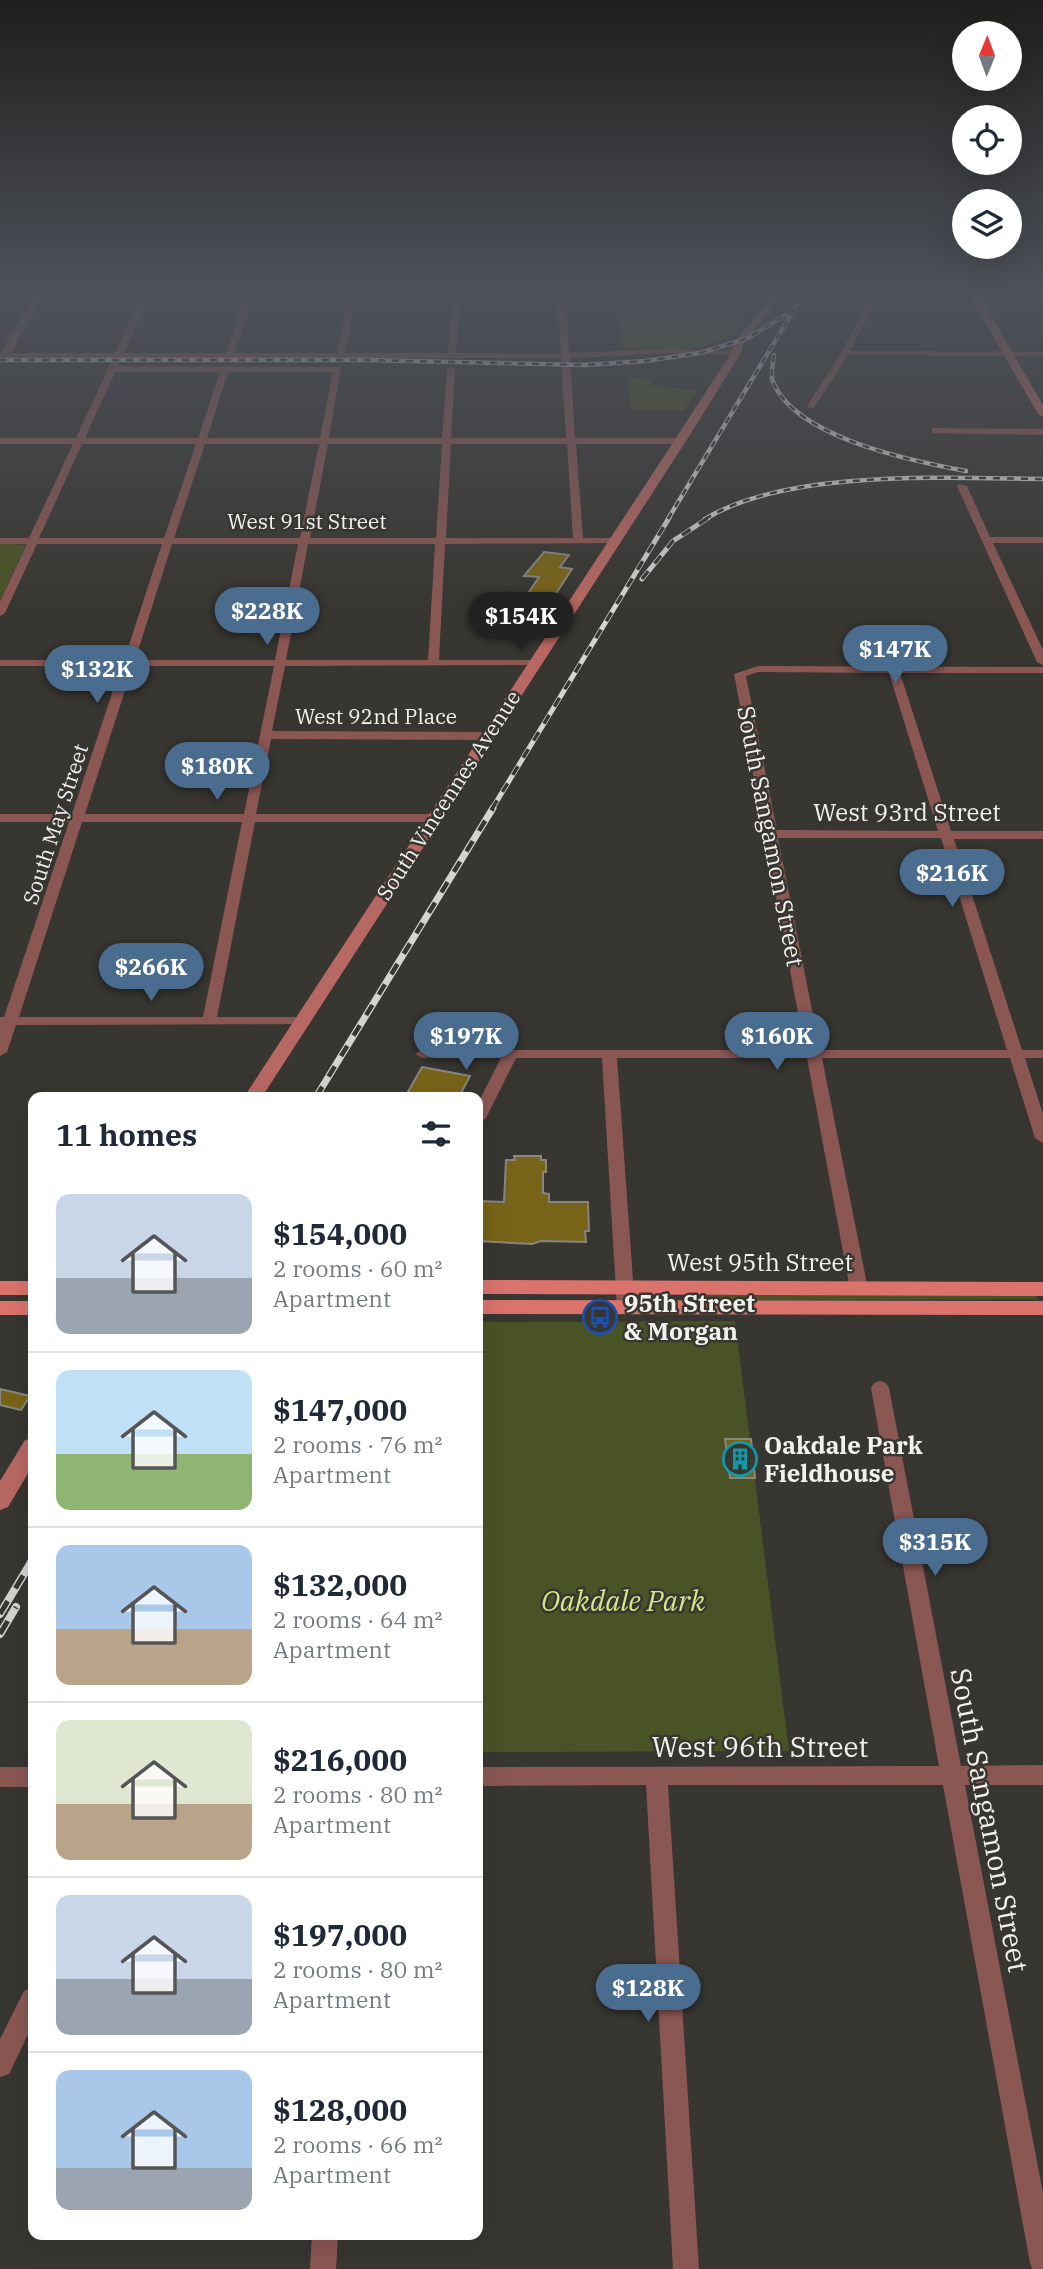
<!DOCTYPE html>
<meta charset="utf-8">
<style>
:root{--surface:#fff;--page:#f2f2f3;--text:#1f2937;--muted:#747a83;--line:#e0e1e3;--accent:#4a6c8f}
body{margin:0;font-family:"IBM Plex Serif",serif;background:var(--page);color:var(--text);height:100vh;display:flex;flex-direction:column;font-size:26px;white-space:nowrap}
*{box-sizing:border-box;margin:0}
p{font-size:23px;color:var(--muted)}
.icon{flex:none;width:38px;height:38px;fill:none;stroke:currentColor;stroke-width:2;stroke-linecap:round;stroke-linejoin:round}
.map{position:relative;flex:1;overflow:hidden}
.details{position:absolute;left:28px;top:1092px;width:455px;height:1148px;display:flex;flex-direction:column;background:var(--surface);border-radius:14px;box-shadow:0 7px 28px #0002}
.details>*{flex:none}
.needle{width:46px;rotate:1deg}
.fabs{position:absolute;left:952px;top:21px;display:grid;gap:14px}
.fabs a{display:grid;place-items:center;width:70px;height:70px;border-radius:50%;background:var(--surface);box-shadow:0 7px 28px #0002;font-size:35px}
.price{position:absolute;translate:-50% -60px;padding:0 16px;border-radius:24px;background:var(--accent);color:#fff;font-size:23px;line-height:46px;filter:drop-shadow(0 2px 4px #0008)}
.price::after{content:'';position:absolute;left:50%;top:42px;width:21px;height:16px;margin-left:-10px;background:inherit;clip-path:polygon(0 0,100% 0,50% 100%)}
.price.selected{background:#222;color:#fff}
ul{padding:0;list-style:none}
li{display:flex;align-items:center;gap:21px;height:175px;padding:0 28px}
li+li{border-top:2px solid var(--line)}
li span{display:grid;place-items:center;flex:none;width:196px;height:140px;border-radius:14px;color:#555}
li>.icon{margin-inline-start:auto}
span .icon{width:84px;height:84px;fill:#fffc;stroke-width:1}
li b{font-size:30px}
h2{display:flex;justify-content:space-between;align-items:center;height:84px;padding:0 28px;font-size:30px}
.map>svg:first-child{display:block}
.green{fill:#4a5325}
.building{fill:#786418;stroke:#87867f;stroke-width:2}
.lines{fill:none;stroke-linecap:round;stroke-linejoin:round}
.minor{fill:#8b5753;fill-rule:evenodd}
.secondary{fill:#b86862;fill-rule:evenodd}
.primary{fill:#db736d;fill-rule:evenodd}
.rail-far3-casing{stroke:#d4d3cf;stroke-width:4.5}
.rail-far2-casing{stroke:#d4d3cf;stroke-width:5}
.rail-far1-casing{stroke:#d4d3cf;stroke-width:7}
.rail-casing{stroke:#d4d3cf;stroke-width:8}
.rail-far3{stroke:#383631;stroke-width:2.5;stroke-dasharray:7;stroke-linecap:butt}
.rail-far2{stroke:#383631;stroke-width:3.5;stroke-dasharray:10;stroke-linecap:butt}
.rail-far1{stroke:#383631;stroke-width:4.5;stroke-dasharray:12;stroke-linecap:butt}
.rail{stroke:#383631;stroke-width:5;stroke-dasharray:15;stroke-linecap:butt}
.labels{text-anchor:middle;dominant-baseline:central;stroke-width:5;stroke-linejoin:round;paint-order:stroke}
.far-street-label{font-size:21px;fill:#f2f1ed;stroke:#383631}
.street-label{font-size:24px;fill:#f2f1ed;stroke:#383631}
.poi-label{font-size:24px;font-weight:bold;fill:#f2f1ed;stroke:#383631;text-anchor:start}
.near-park-label{font-size:28px;font-style:italic;fill:#d2e786;stroke:#383631}
.near-street-label{font-size:28px;fill:#f2f1ed;stroke:#383631}
</style>
<div class="map">
<svg width="1043" height="2269" viewBox="0 0 1043 2269">
<rect width="100%" height="100%" fill="#383631"/>
<path class="green" d="M619,317h128c-4,6 -8,14 -14,17 -30,20 -74,15 -109,15z
M627,376l24,4v6l46,5 -13,19h-53z
M0,543l26,2 -26,55z
M686,1295h349l3,4 -351,2 -3,-2z
M735,1321l54,430 -311,1v-430z"/>
<path class="building" d="M544,552l25,3 -9,12 12,2 -21,32 -26,-3 14,-21 -15,-1z
M422,1067l48,9 -11,21h-54z
M514,1156h27v4h5v12h-3v21l6,1v8h39l1,29h-4l1,11 -45,-1 -9,3 -54,-3v-40l26,1 2,-42h9z
M0,1389l30,7 -9,14 -21,-5z
M725,1439h26l4,39h-25z"/>
<g class="lines">
<path class="minor" d="M37,293h8l-34,60h104l28,-60h8l-27,60h103l19,-60h8l-19,60h102l12,-60h8l-12,60h103l5,-60h8l-5,60 105,1 -4,-61h8l4,60 99,-4 68,2 4,2 -4,2 -68,-2 -98,5 5,80h105l5,3 -5,3h-104l7,94h31l4,1v4l-173,1 -6,116h95l4,1v4l-253,1 -13,65 215,1 6,4 -6,4 -216,-1 -15,75h178l6,4 -6,4h-179l-38,195h85l7,4 -2,3 -291,1 -9,27 -7,4v-39h4l65,-195h-69v-8h72l49,-148h-121v-6h124l38,-116h-125l-32,69 -5,3v-15l27,-57h-27v-6h29l44,-94h-73v-6h76l37,-80 -113,-1v-4zM121,358h440l5,80h-115l4,-69 -4,-3 -4,3 -5,69h-113l12,-71 -224,-1zM115,372h105l-22,66h-113zM228,372h105l-13,66h-113zM82,444h114l-32,94h-125zM205,444h114l-19,94h-126zM328,444h114l-6,94h-126zM451,444h116l6,94h-127zM172,544h126l-23,116h-140zM308,544h127l-7,116h-142zM133,666h141l-30,148h-159zM82,822h160l-39,195h-184z
M872,293h8l-30,58 193,1v4l-195,-1 -34,53h-6l-1,-2 34,-53z
M935,428l108,1v6l-111,-2v-4z
M959,484l8,2 23,51h53v6h-50l50,107v15l-6,-3 -80,-176z
M758,666l285,1v6h-143l51,158h92v8h-89l68,211h21v8h-18l18,56v29l-8,-5 -25,-80h-188l46,231 -3,4h-12l-3,-4 -43,-231h-190l18,250 -3,4h-12l-3,-4 -15,-250h-86l-30,60 -8,5v-20l23,-45h-79l-7,-4 7,-4h383l-71,-376zM758,672l131,1 49,158 -161,-1 -31,-154zM778,838h163l66,212h-187z
M880,1381l6,2 3,5 72,378 82,-1v20h-78l78,408v76h-11l-2,-6 -87,-478h-275l31,484h-26l-27,-484 -168,1v-19l461,-1 -68,-378 3,-5z
M0,1767h33v20h-33z
M33,1987v37l-24,50 -9,3v-38l24,-48z
M312,2235h26l-2,34h-26z"/>
<path class="secondary" d="M774,293h10l-40,50 -3,10 -55,88 -424,656h-18l430,-656 57,-88 3,-10z
M968,293h10l65,112v12l-5,-3z
M33,1438v27l-25,42 -8,3v-29l25,-41z"/>
<path class="primary" d="M478,1280l565,2v14l-565,-2z
M0,1281h33v14h-33z
M478,1300l565,1v14l-565,-1z
M0,1301h33v14h-33z"/>
<g class="rail-far3-casing">
<path id="rail-far3" d="M774,355c-1,8 -4,20 -1,27 23,56 139,79 193,89
M0,360h366l218,5 61,-4 55,-8 48,-15 37,-23
M668,519l136,-226
M705,519c82,-50 243,-41 338,-40"/>
</g>
<g class="rail-far2-casing">
<path id="rail-far2" d="M642,579l31,-38 35,-23
M492,809l177,-291"/>
</g>
<g class="rail-far1-casing">
<path id="rail-far1" d="M316,1097l177,-289"/>
</g>
<g class="rail-casing">
<path id="rail" d="M0,1614l33,-55
M0,1634l16,-27"/>
</g>
<use href="#rail-far3" class="rail-far3"/>
<use href="#rail-far2" class="rail-far2"/>
<use href="#rail-far1" class="rail-far1"/>
<use href="#rail" class="rail"/>
</g>
<linearGradient id="sky" x2="0" y2="1"><stop stop-color="#1f1e1b"/><stop offset="0.48" stop-color="#4d525a"/><stop offset="1" stop-color="#4d525a" stop-opacity="0"/></linearGradient>
<rect width="1043" height="610" fill="url(#sky)"/>
<defs>
<g id="bus-ring" transform="scale(1.75)"><circle r="9.5" fill="#383631" stroke="#1a4fb4" stroke-width="1.5"/><path d="M-5-6H5V4H4V6H2V4H-2V6H-4V4H-5ZM-3.5-4V0h7V-4ZM-3.5 1.2v1.5H-2V1.2ZM2 1.2v1.5H3.5V1.2Z" fill="#1a4fb4"/></g>
<g id="building-ring" transform="scale(1.75)"><circle r="9.5" fill="#383631" stroke="#0f9aa8" stroke-width="1.5"/><path d="M-4-6H4V6H1V3H-1V6H-4ZM-2.5-4.3h1.7v1.8h-1.7ZM.8-4.3h1.7v1.8H.8ZM-2.5-1h1.7V.8h-1.7ZM.8-1h1.7V.8H.8Z" fill="#0f9aa8"/></g>
</defs>
<g fill-rule="evenodd">
<use href="#bus-ring" x="600" y="1317"/>
<use href="#building-ring" x="740" y="1459"/>
</g>
<g class="labels">
<g class="far-street-label">
<text x="307" y="521">West 91st Street</text>
<text x="376" y="716">West 92nd Place</text>
<text transform="translate(448 795) rotate(-57)">South Vincennes Avenue</text>
<text transform="translate(55 824) rotate(-72)">South May Street</text>
</g>
<g class="street-label">
<text x="907" y="812">West 93rd Street</text>
<text transform="translate(771 836) rotate(79)">South Sangamon Street</text>
<text x="760" y="1262">West 95th Street</text>
</g>
<g class="poi-label">
<text x="624" y="1303">95th Street<tspan x="624" dy="28">&amp; Morgan</tspan></text>
<text x="764" y="1445">Oakdale Park<tspan x="764" dy="28">Fieldhouse</tspan></text>
</g>
<g class="near-park-label">
<text x="623" y="1600">Oakdale Park</text>
</g>
<g class="near-street-label">
<text x="760" y="1746">West 96th Street</text>
<text transform="translate(990 1820) rotate(79)">South Sangamon Street</text>
</g>
</g>
</svg>
<div class="fabs">
<a><svg class="needle" viewBox="-14 -14 28 28"><path d="M0-13l5 13h-10z" fill="#e53935"/><path d="M0 13l5-13h-10z" fill="#747a83"/></svg></a>
<a><svg class="icon" aria-label="locate" viewBox="0 0 24 24"><circle cx="12" cy="12" r="6"/><path d="M12 2v4M12 18v4M2 12h4M18 12h4"/></svg></a>
<a><svg class="icon" aria-label="layers" viewBox="0 0 24 24"><path d="M12 4l9 5-9 5-9-5zM3 14l9 5 9-5"/></svg></a>
</div>
<b class="price" style="left:267px;top:647px">$228K</b>
<b class="price selected" style="left:521px;top:652px">$154K</b>
<b class="price" style="left:895px;top:685px">$147K</b>
<b class="price" style="left:97px;top:705px">$132K</b>
<b class="price" style="left:217px;top:802px">$180K</b>
<b class="price" style="left:952px;top:909px">$216K</b>
<b class="price" style="left:151px;top:1003px">$266K</b>
<b class="price" style="left:466px;top:1072px">$197K</b>
<b class="price" style="left:777px;top:1072px">$160K</b>
<b class="price" style="left:935px;top:1578px">$315K</b>
<b class="price" style="left:648px;top:2024px">$128K</b>
<section class="details">
<h2>11 homes<svg class="icon" aria-label="filters" viewBox="0 0 24 24"><path d="M4 7h16M4 17h16"/><circle cx="9" cy="7" r="2"/><circle cx="15" cy="17" r="2"/></svg></h2>
<ul>
<li><span style="background:linear-gradient(#c9d6e8 60%,#9aa5b1 0)"><svg class="icon" aria-label="home" viewBox="0 0 24 24"><path d="M3 11l9-7 9 7M6 9v11h12V9"/></svg></span><div><b>$154,000</b><p>2 rooms · 60 m²</p><p>Apartment</p></div></li>
<li><span style="background:linear-gradient(#bfe0f5 60%,#8fb573 0)"><svg class="icon" aria-label="home" viewBox="0 0 24 24"><path d="M3 11l9-7 9 7M6 9v11h12V9"/></svg></span><div><b>$147,000</b><p>2 rooms · 76 m²</p><p>Apartment</p></div></li>
<li><span style="background:linear-gradient(#a9c7e8 60%,#b9a48a 0)"><svg class="icon" aria-label="home" viewBox="0 0 24 24"><path d="M3 11l9-7 9 7M6 9v11h12V9"/></svg></span><div><b>$132,000</b><p>2 rooms · 64 m²</p><p>Apartment</p></div></li>
<li><span style="background:linear-gradient(#dfe7d0 60%,#b9a48a 0)"><svg class="icon" aria-label="home" viewBox="0 0 24 24"><path d="M3 11l9-7 9 7M6 9v11h12V9"/></svg></span><div><b>$216,000</b><p>2 rooms · 80 m²</p><p>Apartment</p></div></li>
<li><span style="background:linear-gradient(#c9d6e8 60%,#9aa5b1 0)"><svg class="icon" aria-label="home" viewBox="0 0 24 24"><path d="M3 11l9-7 9 7M6 9v11h12V9"/></svg></span><div><b>$197,000</b><p>2 rooms · 80 m²</p><p>Apartment</p></div></li>
<li><span style="background:linear-gradient(#a9c7e8 70%,#9aa5b1 0)"><svg class="icon" aria-label="home" viewBox="0 0 24 24"><path d="M3 11l9-7 9 7M6 9v11h12V9"/></svg></span><div><b>$128,000</b><p>2 rooms · 66 m²</p><p>Apartment</p></div></li>
</ul>
</section>
</div>
